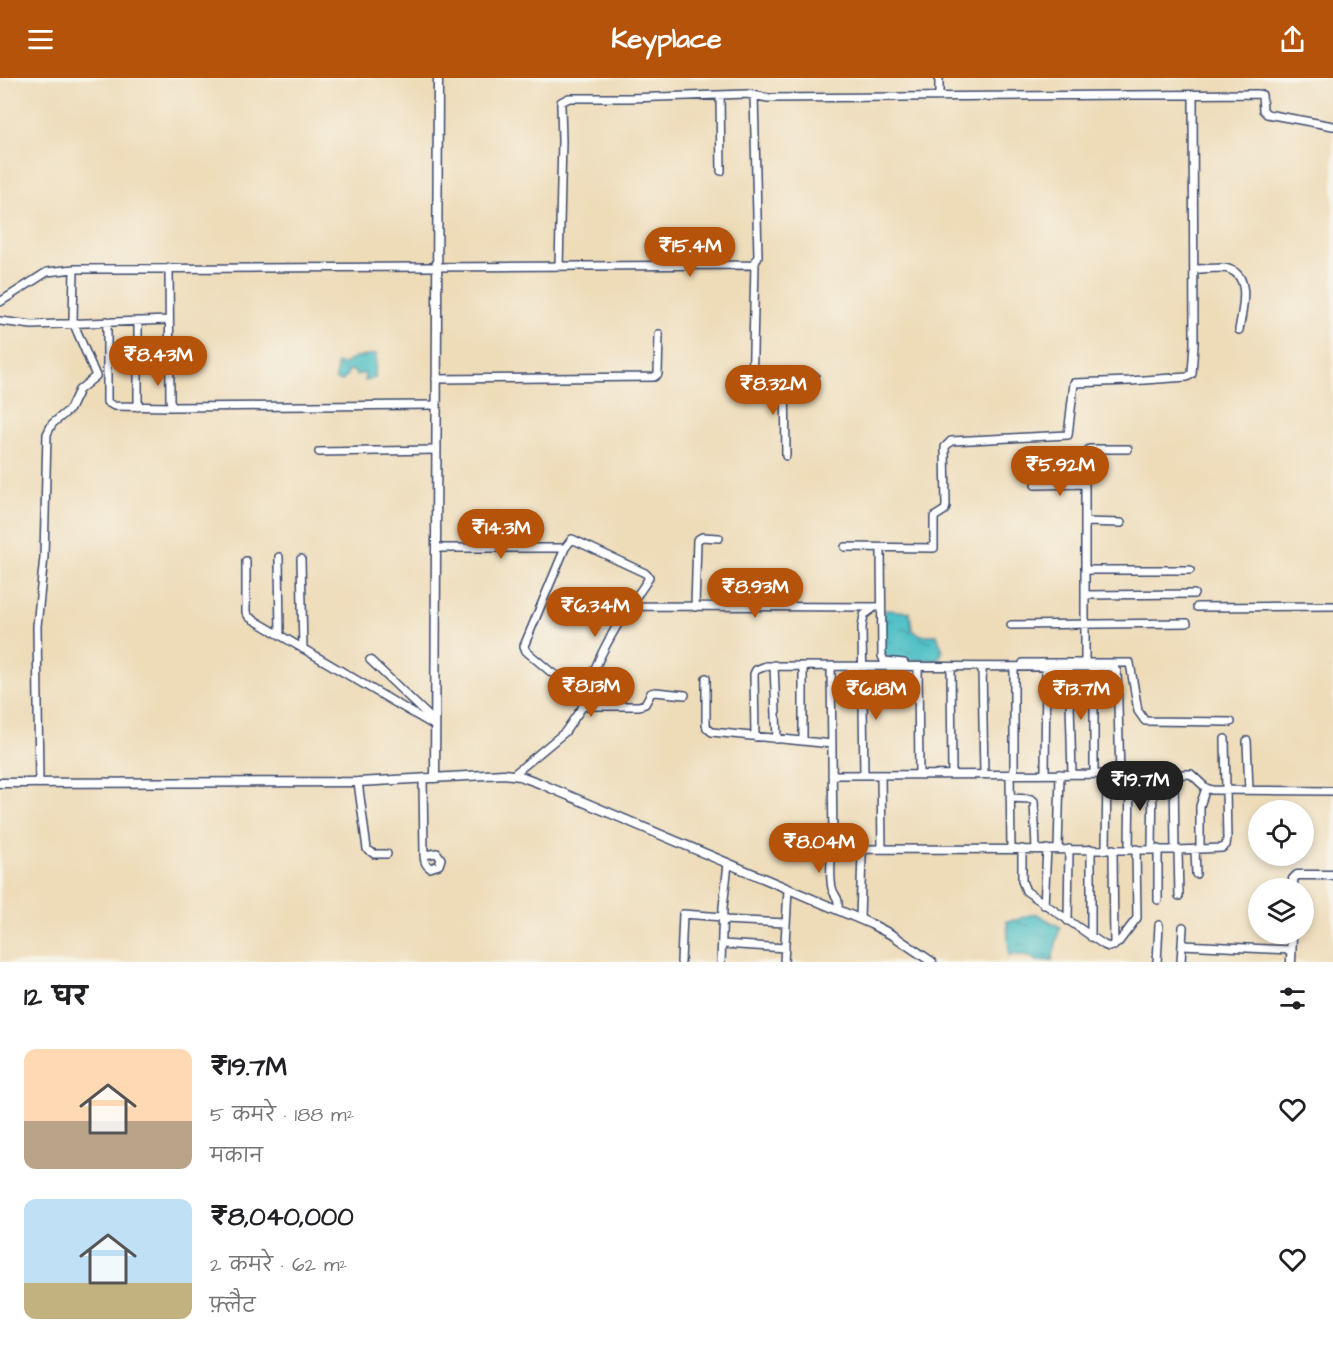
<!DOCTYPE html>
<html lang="hi">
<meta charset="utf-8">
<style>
:root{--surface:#fff;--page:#f2f2f2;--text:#202124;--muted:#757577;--accent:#b45309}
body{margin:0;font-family:"Architects Daughter","Playpen Sans Deva",sans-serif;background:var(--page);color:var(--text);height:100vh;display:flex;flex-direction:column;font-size:22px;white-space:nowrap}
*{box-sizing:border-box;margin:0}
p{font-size:20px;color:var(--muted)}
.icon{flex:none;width:33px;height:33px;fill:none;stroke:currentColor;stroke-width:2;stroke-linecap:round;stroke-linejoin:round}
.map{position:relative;height:884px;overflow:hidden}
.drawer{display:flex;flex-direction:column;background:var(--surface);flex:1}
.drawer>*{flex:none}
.tools{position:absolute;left:1248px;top:722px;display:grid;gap:12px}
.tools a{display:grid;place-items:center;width:66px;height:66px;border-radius:50%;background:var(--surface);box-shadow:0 3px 9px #0003;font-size:30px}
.price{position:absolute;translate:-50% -51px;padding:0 14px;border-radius:21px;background:var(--accent);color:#fff;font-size:20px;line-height:39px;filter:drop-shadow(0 2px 3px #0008)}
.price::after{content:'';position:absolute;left:50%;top:36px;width:18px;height:14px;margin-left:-9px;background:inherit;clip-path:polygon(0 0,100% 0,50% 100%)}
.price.current{background:#222;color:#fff}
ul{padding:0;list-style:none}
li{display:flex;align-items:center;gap:18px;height:150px;padding:0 24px}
li span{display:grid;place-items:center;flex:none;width:168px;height:120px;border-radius:12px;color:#555}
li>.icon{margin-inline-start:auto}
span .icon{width:72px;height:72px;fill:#fffc;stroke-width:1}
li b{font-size:26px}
h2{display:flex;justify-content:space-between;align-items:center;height:72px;padding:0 24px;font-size:26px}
header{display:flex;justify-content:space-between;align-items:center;height:78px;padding:0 24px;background:var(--accent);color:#fff;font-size:27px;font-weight:800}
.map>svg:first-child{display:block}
.water{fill:url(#water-ripples);stroke:#377892;stroke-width:1.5}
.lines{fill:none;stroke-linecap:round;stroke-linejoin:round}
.minor-casing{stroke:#3b496c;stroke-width:10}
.tertiary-casing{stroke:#3b496c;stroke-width:11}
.minor{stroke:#fff;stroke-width:7}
.tertiary{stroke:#fff;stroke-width:8}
</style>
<header><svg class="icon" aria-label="menu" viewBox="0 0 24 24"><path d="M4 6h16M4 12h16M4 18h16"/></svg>Keyplace<svg class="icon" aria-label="share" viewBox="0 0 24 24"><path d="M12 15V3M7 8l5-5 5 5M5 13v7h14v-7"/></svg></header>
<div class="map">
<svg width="1333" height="884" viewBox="0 0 1333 884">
<defs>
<pattern id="water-ripples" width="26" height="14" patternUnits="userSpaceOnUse" patternTransform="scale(1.5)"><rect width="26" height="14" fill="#53c1c7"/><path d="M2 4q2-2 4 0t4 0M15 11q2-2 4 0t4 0" fill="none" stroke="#449da5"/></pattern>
</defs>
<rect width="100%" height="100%" fill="#f7f3e8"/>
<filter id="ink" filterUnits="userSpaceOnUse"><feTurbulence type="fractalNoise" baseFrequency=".0167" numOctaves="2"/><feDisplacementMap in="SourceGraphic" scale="12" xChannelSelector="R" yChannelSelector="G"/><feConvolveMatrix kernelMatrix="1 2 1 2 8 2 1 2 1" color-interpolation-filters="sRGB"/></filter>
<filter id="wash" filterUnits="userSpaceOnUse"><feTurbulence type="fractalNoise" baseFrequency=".008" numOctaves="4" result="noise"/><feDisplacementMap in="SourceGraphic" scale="24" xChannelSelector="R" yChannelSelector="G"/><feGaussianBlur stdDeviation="1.35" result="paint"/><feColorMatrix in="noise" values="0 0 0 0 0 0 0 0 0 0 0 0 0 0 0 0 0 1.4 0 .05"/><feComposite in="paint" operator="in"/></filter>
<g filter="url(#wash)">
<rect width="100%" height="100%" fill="#eedcb9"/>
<path class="water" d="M376,276l-1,24 -10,3v-8l-9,2 -3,-5 -5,1 -1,5 -5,5 -6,-1 1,-17 6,2 12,-8z
M886,532l24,2 2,18 9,5h16l6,16 -5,9h-48l-8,-8v-36z
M1035,835l25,14 -8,33 -15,1 -10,-6h-18l-2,-34 9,-1z"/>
</g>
<g filter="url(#ink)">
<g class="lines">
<g class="minor-casing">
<path id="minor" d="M939,0v19
M720,17l1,76
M559,189l3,-126 -1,-35v-4l8,-4h60l118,-4 21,4 489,-4 5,1 1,15 4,4 66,12
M169,190l1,132 2,7 264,-2
M1194,191c9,0 20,-1 29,-1 31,3 19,43 16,62
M0,224l47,-30 27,-3
M0,243l32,4 137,-5
M107,243v81l7,4 58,1
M138,243v86
M753,298h62
M785,298l1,80
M436,301l218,-2 4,-3 1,-40
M752,317l3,-132
M319,374l117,-2
M1035,407l50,-1
M1085,444l36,1
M845,469l89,1v-31l11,-7 1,-4 -1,-59 6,-6 117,-6 6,-52 56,-2 57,-4 5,-3 2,-30 -1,-249
M436,470h129
M881,471l1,107 2,5 20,2
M279,479l1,78
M301,481l2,90
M246,483v51l3,5 186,109
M1085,492h105
M1085,517l109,-1
M629,528l252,1
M695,529l2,-67 5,-3 17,1
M1197,529l136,-1
M1011,547l176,-2
M370,582l65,62
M1085,584v-207l4,-6h39
M1023,585h107l8,48 7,10 86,1
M774,587l3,74
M831,588l2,175 4,5 19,2 7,3
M918,589l1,107
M951,589l1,107
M982,589l2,107
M1014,589v107
M1069,589l3,107
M1094,589v107
M706,600v46l1,4 5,4 120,12
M583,628c8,-36 25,-67 45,-98 6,-10 16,-20 21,-31l-4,-4 -73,-34 -7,9 -41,98 2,5 26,22 35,17
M755,659l-1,-63 2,-4 10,-4 347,1 4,5 3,102
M803,663v-75
M1247,663l2,49
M1010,696l1,75
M1045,696l1,-107
M1174,696l1,76
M513,697l52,-43 18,-26h56l6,-2 6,-11 4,-1 30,3
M832,697l359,-1 15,14 6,2 121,1
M864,697l-2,-148 2,-12 11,-8
M881,697l1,74
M423,701l1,76c0,6 1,10 6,13l9,-3 2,-6 -4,-6 -13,2
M39,704l-2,-156 7,-69 3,-123 5,-10 18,-15 9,-19 17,-14 -23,-54 1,-53 676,-4 5,-2 3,-7 -4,-161
M358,704l9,67 7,5h13
M1010,720l21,1 3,2 2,48
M834,766c-4,8 -4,35 -2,44 3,11 7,6 6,22
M1022,771v32l4,10 78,54 5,2 9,-4 19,-25 -1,-69
M1058,771l2,-75
M1091,771v88
M1106,771l1,-75
M1113,771l1,97
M1129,771l1,-75
M1152,771l1,-74
M1195,771l1,25
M1200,771v-43l6,-18
M1178,772l1,46
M1158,822v-51
M1044,827l3,-56
M860,841l2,-66 4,-4 312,1 44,-2 4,-3 1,-6 -2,-100
M723,842l63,3
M1068,843l1,-72
M722,866l63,4
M1182,867l109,5
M681,884l2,-48 40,3
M721,884l2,-55 5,-43
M784,884l4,-73
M1157,884l2,-37
M1181,884l2,-35"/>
</g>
<g class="tertiary-casing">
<path id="tertiary" d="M435,700l3,-700
M0,705l358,-1 146,-8 16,2 19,7 332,141 23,12 38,26
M1293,810v-9l4,-4h36
M1291,884l1,-29"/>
</g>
<use href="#minor" class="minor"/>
<use href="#tertiary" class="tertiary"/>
</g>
</g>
</svg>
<div class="tools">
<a><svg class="icon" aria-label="locate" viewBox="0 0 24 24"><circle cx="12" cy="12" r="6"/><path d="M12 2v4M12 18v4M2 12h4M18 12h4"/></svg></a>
<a><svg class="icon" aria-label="layers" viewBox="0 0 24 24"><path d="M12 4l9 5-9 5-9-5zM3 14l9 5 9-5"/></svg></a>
</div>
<b class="price" style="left:690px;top:200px">₹15.4M</b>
<b class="price" style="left:158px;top:309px">₹8.43M</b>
<b class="price" style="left:773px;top:338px">₹8.32M</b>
<b class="price" style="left:1060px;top:419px">₹5.92M</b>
<b class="price" style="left:501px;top:482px">₹14.3M</b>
<b class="price" style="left:755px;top:541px">₹8.93M</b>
<b class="price" style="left:595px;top:560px">₹6.34M</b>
<b class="price" style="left:591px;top:640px">₹8.13M</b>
<b class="price" style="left:876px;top:643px">₹6.18M</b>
<b class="price" style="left:1081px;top:643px">₹13.7M</b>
<b class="price current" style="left:1140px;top:734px">₹19.7M</b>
<b class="price" style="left:819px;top:796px">₹8.04M</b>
</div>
<section class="drawer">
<h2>12 घर<svg class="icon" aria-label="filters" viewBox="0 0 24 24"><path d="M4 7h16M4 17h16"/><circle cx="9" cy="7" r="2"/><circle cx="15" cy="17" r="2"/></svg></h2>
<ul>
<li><span style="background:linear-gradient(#ffd9b3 60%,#b9a48a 0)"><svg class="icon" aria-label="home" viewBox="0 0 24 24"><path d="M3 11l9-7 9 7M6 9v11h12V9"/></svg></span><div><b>₹19.7M</b><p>5 कमरे · 188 m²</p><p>मकान</p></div><svg class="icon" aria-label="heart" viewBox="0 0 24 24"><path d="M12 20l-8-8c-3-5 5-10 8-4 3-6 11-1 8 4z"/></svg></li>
<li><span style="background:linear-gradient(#bfe0f5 70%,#c2b280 0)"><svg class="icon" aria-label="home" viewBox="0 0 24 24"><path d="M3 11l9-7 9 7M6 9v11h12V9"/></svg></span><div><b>₹8,040,000</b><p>2 कमरे · 62 m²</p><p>फ़्लैट</p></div><svg class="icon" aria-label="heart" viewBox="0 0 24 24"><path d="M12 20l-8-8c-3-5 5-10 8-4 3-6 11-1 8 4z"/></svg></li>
</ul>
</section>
